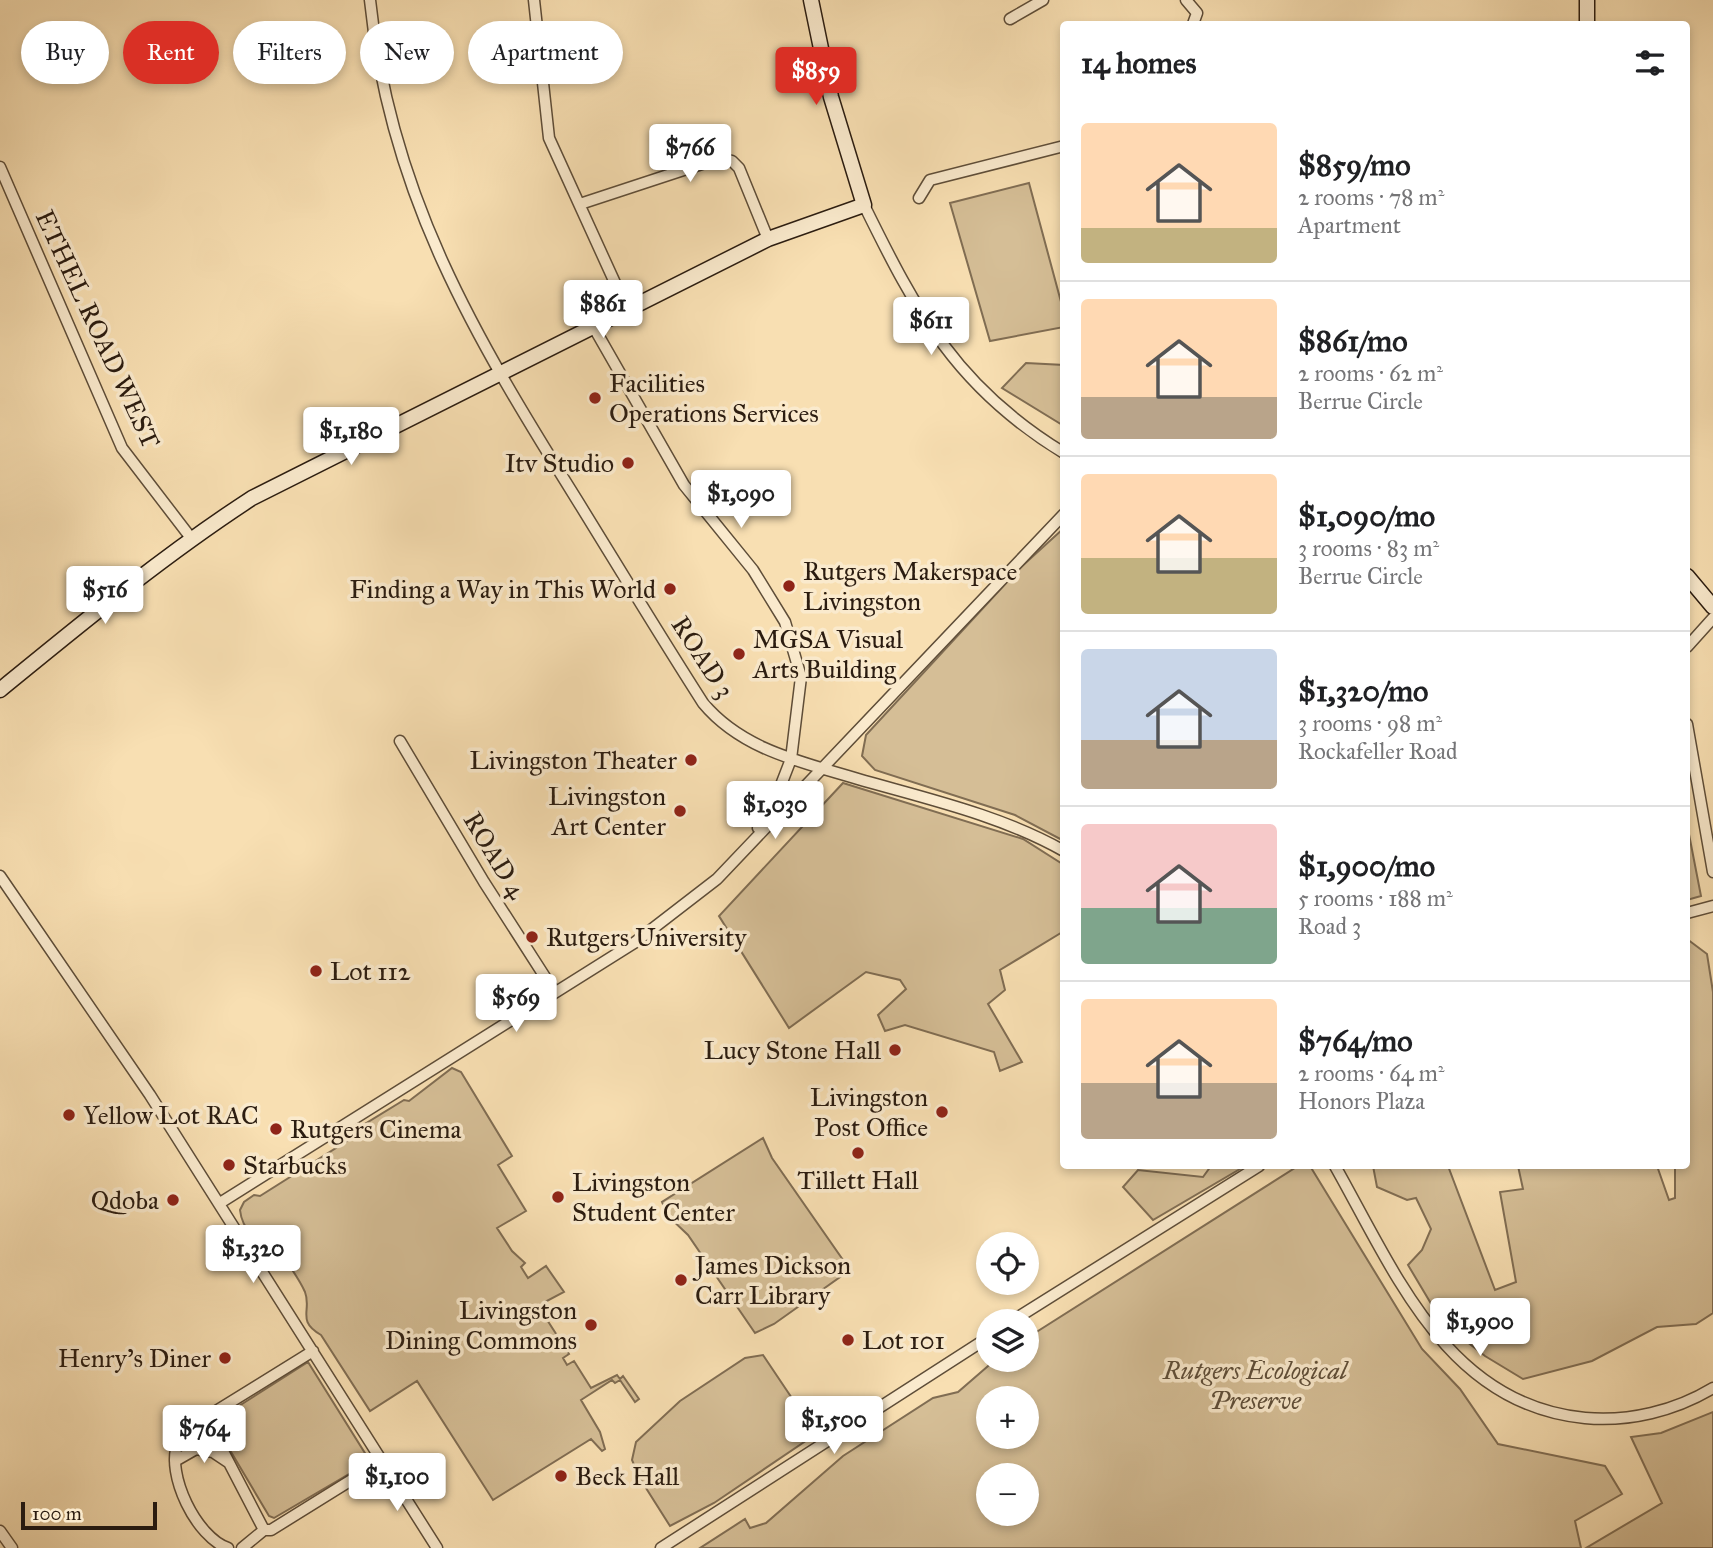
<!DOCTYPE html>
<meta charset="utf-8">
<style>
:root{--surface:#fff;--page:#f6f6f6;--text:#202124;--muted:#757577;--line:#e0e0e0;--accent:#d93025}
body{margin:0;font-family:"IM FELL Great Primer",serif;background:var(--page);color:var(--text);height:100vh;display:flex;flex-direction:column;font-size:26px;white-space:nowrap}
*{box-sizing:border-box;margin:0}
p{font-size:23px;color:var(--muted)}
.icon{flex:none;width:38px;height:38px;fill:none;stroke:currentColor;stroke-width:2;stroke-linecap:round;stroke-linejoin:round}
.map{position:relative;flex:1;overflow:hidden}
.side{position:absolute;left:1060px;top:21px;width:630px;height:1148px;display:flex;flex-direction:column;background:var(--surface);border-radius:7px;box-shadow:0 4px 10px #0003}
.side>*{flex:none}
.hud{position:absolute;left:21px;top:21px;width:665px;height:63px;display:flex;gap:14px}
.controls{position:absolute;left:976px;top:1232px;display:grid;gap:14px}
.controls a{display:grid;place-items:center;width:63px;height:63px;border-radius:50%;background:var(--surface);box-shadow:0 4px 10px #0003;font-size:35px}
.scale{position:absolute;left:21px;bottom:18px;width:136px;box-sizing:border-box;padding-left:7px;border:4px solid #2b1c10;border-top:0;font-size:19px;line-height:24px;white-space:nowrap;color:#2b1c10;-webkit-text-stroke:5px #faeacd;paint-order:stroke}
.price{position:absolute;translate:-50% -60px;padding:0 16px;border-radius:7px;background:#fff;color:#222;font-size:23px;line-height:46px;filter:drop-shadow(0 2px 4px #0008)}
.price::after{content:'';position:absolute;left:50%;top:42px;width:21px;height:16px;margin-left:-10px;background:inherit;clip-path:polygon(0 0,100% 0,50% 100%)}
.price.on{background:var(--accent);color:#fff}
ul{padding:0;list-style:none}
li{display:flex;align-items:center;gap:21px;height:175px;padding:0 21px}
li+li{border-top:2px solid var(--line)}
li span{display:grid;place-items:center;flex:none;width:196px;height:140px;border-radius:7px;color:#555}
li>.icon{margin-inline-start:auto}
span .icon{width:84px;height:84px;fill:#fffc;stroke-width:1}
li b{font-size:30px}
h2{display:flex;justify-content:space-between;align-items:center;height:84px;padding:0 21px;font-size:30px}
.chip{padding:0 24px;border-radius:32px;background:var(--surface);box-shadow:0 4px 10px #0003;font-size:24px;line-height:63px}
.chip.on{background:var(--accent);color:#fff}
.map>svg:first-child{display:block}
.green{fill:#d5be96;stroke:#806d53;stroke-width:2;fill-rule:evenodd}
.lines{fill:none;stroke-linecap:round;stroke-linejoin:round}
.street-casing{stroke:#5e4d38;stroke-width:13}
.secondary-casing{stroke:#2b1c10;stroke-width:17}
.street{stroke:#faeacd;stroke-width:10}
.secondary{stroke:#faeacd;stroke-width:14}
.poi-dot{fill:#8f2418;stroke:#faeacd;stroke-width:2.5}
.labels{text-anchor:middle;dominant-baseline:central;stroke-width:7;stroke-linejoin:round;paint-order:stroke}
.street-label{font-size:26px;fill:#2b1c10;stroke:#faeacd}
.poi-label{font-size:26px;fill:#2b1c10;stroke:#faeacd;text-anchor:start}
.park-label{font-size:26px;font-style:italic;fill:#5e4d38;stroke:#faeacd}
</style>
<div class="map">
<svg width="1713" height="1548" viewBox="0 0 1713 1548">
<rect width="100%" height="100%" fill="#f8dfb2"/>
<filter id="stains"><feTurbulence type="fractalNoise" baseFrequency=".00286" numOctaves="4"/><feColorMatrix values="0 0 0 0 .2 0 0 0 0 .09 0 0 0 0 .02 0 0 0 .5 -.17"/></filter>
<radialGradient id="worn" r=".72"><stop offset=".6" stop-color="#630" stop-opacity="0"/><stop offset="1" stop-color="#630" stop-opacity=".3"/></radialGradient>
<path class="green" d="M1029,183l35,130v14l-74,14 -40,-138z
M1026,363l38,2v61l-62,-38z
M1064,528v313l-49,-26 -140,-45 -13,-14 4,-21 154,-167z
M843,783l180,56 41,26v66l-64,39 5,20 -17,14 34,58 -22,9 -6,-19 -89,-27 -20,6 -7,-16 28,-26 -6,-9 -34,-8 -77,56 -70,-112z
M1687,824l14,72 -14,4z
M1687,939l20,15 6,38v321l-17,11 -39,3 -65,34 -69,18 -38,-23 -43,-34 -34,-57 14,-15 9,-21 -15,-31 -9,2 -30,-13 -4,-21h75l47,124 21,-8 -16,-90 23,-3 -5,-23h139l12,34 6,-2v-32h12z
M452,1068l9,4 51,84 -14,9 28,46 -29,17 15,23 13,12 -4,4 7,11 18,-12 18,26 -21,11 3,6 -4,3 27,42 -6,4 4,7 7,-4 17,27 26,-13 3,4 3,-3 16,23 -4,3 -15,-22 -5,3 -3,-3 -31,20 19,32 5,17 -3,2 -11,-12 -98,61 -76,-119 -47,30 -49,-76c-25,-14 -9,-25 -16,-43 -7,-16 -20,-32 -30,-47 -18,-1 -33,-16 -35,-35l4,-8 10,-7 6,1 98,-62 2,-7 44,-27 5,1z
M763,1138l9,20 78,112 -76,54 -19,9 -67,-98 -20,-19 -6,-14z
M1211,1166h34l-92,54 -30,-33 15,-17 65,7z
M1298,1166h12l112,183 38,40 38,55 107,22 17,28 -47,27 6,27h-881l45,-29 5,9 16,-5 77,-67 90,-58 25,-6 37,-32h32v-22zM989,1398h38v39h-38zM989,1475h38v39h-38z
M763,1355l53,79 -102,69 -44,23 -31,-49 -7,-17 4,-18 44,-41 65,-43z
M308,1362l60,96 -2,6 -92,54 -5,-2 -51,-86 2,-12z
M1713,1412v136h-127l76,-45 -31,-66 30,-4z"/>
<g class="lines">
<g class="street-casing">
<path id="street" d="M370,0c20,195 105,337 207,500 42,68 83,136 126,203 39,47 99,59 155,76 70,20 142,36 206,72
M534,0l15,138 77,169
M1186,0l11,13 -4,11
M1010,19l33,-19
M0,167l122,281 69,90
M919,198l11,-18 134,-34
M580,204l140,-46 12,3 7,7 29,71
M864,205c53,108 93,183 200,248
M593,326l91,159 69,85 32,52 16,55 -10,82 -17,44 -16,25
M1687,647l26,-29
M1687,724l26,148
M400,741l84,141 70,109
M0,876l150,219 287,453
M1687,913l26,-7
M1335,1166c60,106 112,239 250,252 44,4 90,-7 128,-30
M220,1203l414,-260 83,-64 347,-365
M1012,1321l247,-155
M214,1415l-2,15 52,100
M175,1461l21,-12 17,3 15,10
M0,1531l12,17
M228,1548c-31,-10 -63,-74 -50,-105 2,-5 7,-10 9,-14l126,-78
M242,1548l22,-18h7l111,-69
M661,1548l328,-211"/>
</g>
<g class="secondary-casing">
<path id="secondary" d="M1587,24v-24
M1687,576l26,31
M0,690c82,-67 163,-134 252,-192l516,-259 96,-34 -33,-108 -20,-97"/>
</g>
<use href="#street" class="street"/>
<use href="#secondary" class="secondary"/>
</g>
<g class="poi-dot">
<circle cx="595" cy="398" r="7"/>
<circle cx="628" cy="463" r="7"/>
<circle cx="789" cy="586" r="7"/>
<circle cx="670" cy="589" r="7"/>
<circle cx="739" cy="654" r="7"/>
<circle cx="691" cy="760" r="7"/>
<circle cx="680" cy="811" r="7"/>
<circle cx="532" cy="937" r="7"/>
<circle cx="316" cy="971" r="7"/>
<circle cx="895" cy="1050" r="7"/>
<circle cx="942" cy="1112" r="7"/>
<circle cx="69" cy="1115" r="7"/>
<circle cx="276" cy="1129" r="7"/>
<circle cx="858" cy="1153" r="7"/>
<circle cx="229" cy="1165" r="7"/>
<circle cx="558" cy="1197" r="7"/>
<circle cx="173" cy="1200" r="7"/>
<circle cx="681" cy="1280" r="7"/>
<circle cx="591" cy="1325" r="7"/>
<circle cx="848" cy="1340" r="7"/>
<circle cx="225" cy="1358" r="7"/>
<circle cx="561" cy="1476" r="7"/>
</g>
<g class="labels">
<g class="street-label">
<text transform="translate(98 329) rotate(65)">ETHEL ROAD WEST</text>
<text transform="translate(703 657) rotate(57)">ROAD 3</text>
<text transform="translate(495 855) rotate(59)">ROAD 4</text>
</g>
<g class="poi-label">
<text x="609" y="383">Facilities<tspan x="609" dy="30">Operations Services</tspan></text>
<text x="614" y="463" text-anchor="end">Itv Studio</text>
<text x="803" y="571">Rutgers Makerspace<tspan x="803" dy="30">Livingston</tspan></text>
<text x="656" y="589" text-anchor="end">Finding a Way in This World</text>
<text x="753" y="639">MGSA Visual<tspan x="753" dy="30">Arts Building</tspan></text>
<text x="677" y="760" text-anchor="end">Livingston Theater</text>
<text x="666" y="796" text-anchor="end">Livingston<tspan x="666" dy="30">Art Center</tspan></text>
<text x="546" y="937">Rutgers University</text>
<text x="330" y="971">Lot 112</text>
<text x="881" y="1050" text-anchor="end">Lucy Stone Hall</text>
<text x="928" y="1097" text-anchor="end">Livingston<tspan x="928" dy="30">Post Office</tspan></text>
<text x="83" y="1115">Yellow Lot RAC</text>
<text x="290" y="1129">Rutgers Cinema</text>
<text x="243" y="1165">Starbucks</text>
<text x="858" y="1180" text-anchor="middle">Tillett Hall</text>
<text x="572" y="1182">Livingston<tspan x="572" dy="30">Student Center</tspan></text>
<text x="159" y="1200" text-anchor="end">Qdoba</text>
<text x="695" y="1265">James Dickson<tspan x="695" dy="30">Carr Library</tspan></text>
<text x="577" y="1310" text-anchor="end">Livingston<tspan x="577" dy="30">Dining Commons</tspan></text>
<text x="862" y="1340">Lot 101</text>
<text x="211" y="1358" text-anchor="end">Henry's Diner</text>
<text x="575" y="1476">Beck Hall</text>
</g>
<g class="park-label">
<text x="1255" y="1370">Rutgers Ecological<tspan x="1255" dy="30">Preserve</tspan></text>
</g>
</g>
<rect width="100%" height="100%" filter="url(#stains)"/>
<rect width="100%" height="100%" fill="url(#worn)"/>
</svg>
<div class="controls">
<a><svg class="icon" aria-label="locate" viewBox="0 0 24 24"><circle cx="12" cy="12" r="6"/><path d="M12 2v4M12 18v4M2 12h4M18 12h4"/></svg></a>
<a><svg class="icon" aria-label="layers" viewBox="0 0 24 24"><path d="M12 4l9 5-9 5-9-5zM3 14l9 5 9-5"/></svg></a>
<a>+</a>
<a>−</a>
</div>
<div class="scale">100 m</div>
<b class="price on" style="left:816px;top:107px">$859</b>
<b class="price" style="left:690px;top:184px">$766</b>
<b class="price" style="left:603px;top:340px">$861</b>
<b class="price" style="left:931px;top:357px">$611</b>
<b class="price" style="left:351px;top:467px">$1,180</b>
<b class="price" style="left:741px;top:530px">$1,090</b>
<b class="price" style="left:105px;top:626px">$516</b>
<b class="price" style="left:775px;top:841px">$1,030</b>
<b class="price" style="left:516px;top:1034px">$569</b>
<b class="price" style="left:253px;top:1285px">$1,320</b>
<b class="price" style="left:1480px;top:1358px">$1,900</b>
<b class="price" style="left:834px;top:1456px">$1,500</b>
<b class="price" style="left:204px;top:1465px">$764</b>
<b class="price" style="left:397px;top:1513px">$1,100</b>
<div class="hud">
<a class="chip">Buy</a>
<a class="chip on">Rent</a>
<a class="chip">Filters</a>
<a class="chip">New</a>
<a class="chip">Apartment</a>
</div>
<section class="side">
<h2>14 homes<svg class="icon" aria-label="filters" viewBox="0 0 24 24"><path d="M4 7h16M4 17h16"/><circle cx="9" cy="7" r="2"/><circle cx="15" cy="17" r="2"/></svg></h2>
<ul>
<li><span style="background:linear-gradient(#ffd9b3 75%,#c2b280 0)"><svg class="icon" aria-label="home" viewBox="0 0 24 24"><path d="M3 11l9-7 9 7M6 9v11h12V9"/></svg></span><div><b>$859/mo</b><p>2 rooms · 78 m²</p><p>Apartment</p></div></li>
<li><span style="background:linear-gradient(#ffd9b3 70%,#b9a48a 0)"><svg class="icon" aria-label="home" viewBox="0 0 24 24"><path d="M3 11l9-7 9 7M6 9v11h12V9"/></svg></span><div><b>$861/mo</b><p>2 rooms · 62 m²</p><p>Berrue Circle</p></div></li>
<li><span style="background:linear-gradient(#ffd9b3 60%,#c2b280 0)"><svg class="icon" aria-label="home" viewBox="0 0 24 24"><path d="M3 11l9-7 9 7M6 9v11h12V9"/></svg></span><div><b>$1,090/mo</b><p>3 rooms · 83 m²</p><p>Berrue Circle</p></div></li>
<li><span style="background:linear-gradient(#c9d6e8 65%,#b9a48a 0)"><svg class="icon" aria-label="home" viewBox="0 0 24 24"><path d="M3 11l9-7 9 7M6 9v11h12V9"/></svg></span><div><b>$1,320/mo</b><p>3 rooms · 98 m²</p><p>Rockafeller Road</p></div></li>
<li><span style="background:linear-gradient(#f6c9c9 60%,#7fa58c 0)"><svg class="icon" aria-label="home" viewBox="0 0 24 24"><path d="M3 11l9-7 9 7M6 9v11h12V9"/></svg></span><div><b>$1,900/mo</b><p>5 rooms · 188 m²</p><p>Road 3</p></div></li>
<li><span style="background:linear-gradient(#ffd9b3 60%,#b9a48a 0)"><svg class="icon" aria-label="home" viewBox="0 0 24 24"><path d="M3 11l9-7 9 7M6 9v11h12V9"/></svg></span><div><b>$764/mo</b><p>2 rooms · 64 m²</p><p>Honors Plaza</p></div></li>
</ul>
</section>
</div>
